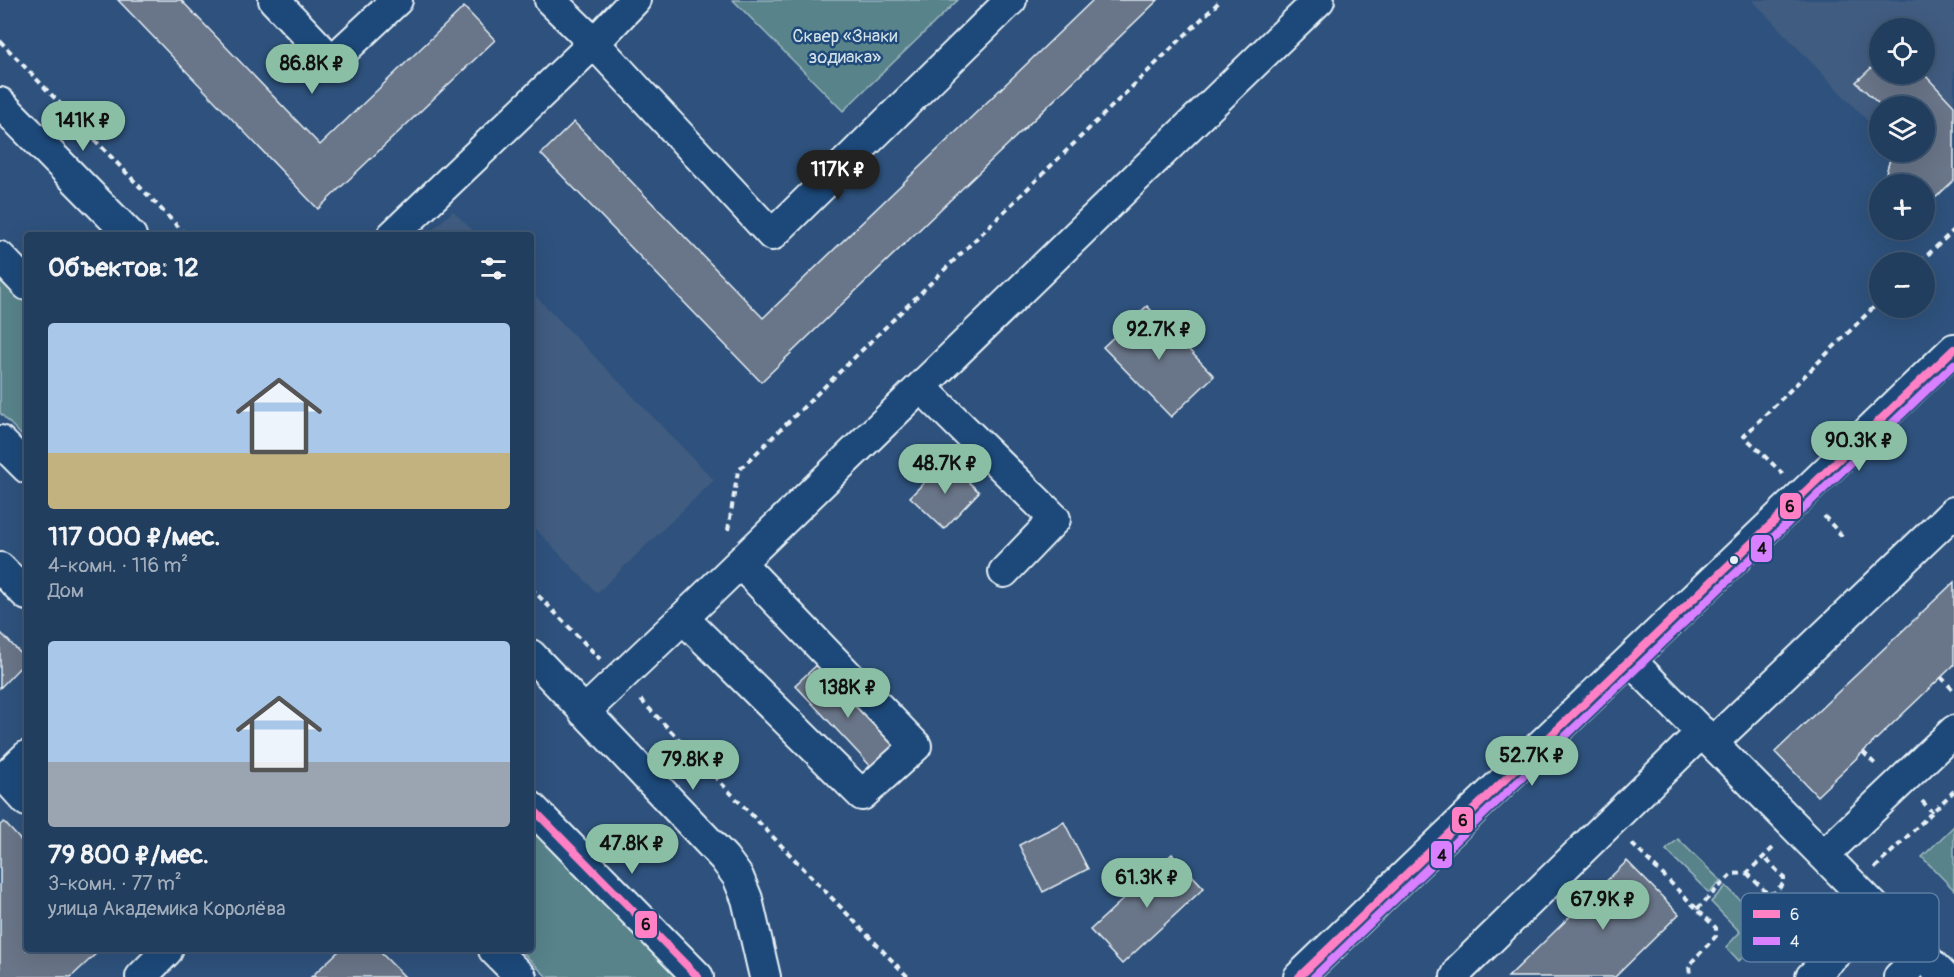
<!DOCTYPE html>
<html lang="ru">
<meta charset="utf-8">
<style>
:root{--surface:#223e5e;--page:#2a4564;--text:#f1f3f6;--muted:#a2aebc;--line:#3f5773;--accent:#8abfa5}
body{margin:0;font-family:Pangolin,sans-serif;background:var(--page);color:var(--text);height:100vh;display:flex;flex-direction:column;font-size:22px;white-space:nowrap}
*{box-sizing:border-box;margin:0}
p{font-size:20px;color:var(--muted)}
.icon{flex:none;width:33px;height:33px;fill:none;stroke:currentColor;stroke-width:2;stroke-linecap:round;stroke-linejoin:round}
.map{position:relative;flex:1;overflow:hidden}
.details{position:absolute;left:24px;top:232px;width:510px;height:720px;display:flex;flex-direction:column;background:var(--surface);border-radius:6px;box-shadow:0 6px 24px #0002,0 0 0 2px var(--line)}
.details>*{flex:none}
.fabs{position:absolute;left:1869px;top:18px;display:grid;gap:12px}
.fabs a{display:grid;place-items:center;width:66px;height:66px;border-radius:50%;background:var(--surface);box-shadow:0 6px 24px #0002,0 0 0 2px var(--line);font-size:30px}
.price{position:absolute;translate:-50% -51px;padding:0 14px;border-radius:21px;background:var(--accent);color:#111;font-size:20px;line-height:39px;filter:drop-shadow(0 2px 3px #0008)}
.price::after{content:'';position:absolute;left:50%;top:36px;width:18px;height:14px;margin-left:-9px;background:inherit;clip-path:polygon(0 0,100% 0,50% 100%)}
.price.selected{background:#222;color:#fff}
ul{padding:0;list-style:none}
li{display:grid;align-content:center;gap:12px;height:318px;padding:0 24px}
li span{display:grid;place-items:center;height:186px;border-radius:6px;color:#555}
li>.icon{margin-inline-start:auto}
span .icon{width:108px;height:108px;fill:#fffc;stroke-width:1}
li b{font-size:26px}
h2{display:flex;justify-content:space-between;align-items:center;height:72px;padding:0 24px;font-size:26px}
.map>svg:first-child{display:block}
.built{fill:#405c80;fill-rule:evenodd}
.green{fill:#58838a;stroke:#a0bac1;stroke-width:1.5}
.building{fill:#697488;stroke:#e8f1f8;stroke-width:1.5}
.lines{fill:none;stroke-linecap:round;stroke-linejoin:round}
.minor-casing{stroke:#e8f1f8;stroke-width:34}
.path{stroke:#e8f1f8;stroke-width:4;stroke-dasharray:6 4.5;stroke-linecap:butt}
.minor{stroke:#1f4a7a;stroke-width:30}
.bus-1-casing{stroke:#1f4a7a;stroke-width:12}
.bus-2-casing{stroke:#1f4a7a;stroke-width:12}
.bus-1{stroke:#ff80c5;stroke-width:8}
.bus-2{stroke:#d880ff;stroke-width:8}
.bus-dot{fill:#e8f1f8;stroke:#1f4a7a;stroke-width:2}
.labels{text-anchor:middle;dominant-baseline:central;stroke-width:5;stroke-linejoin:round;paint-order:stroke}
.park-label{font-size:18px;fill:#d2e0e8;stroke:#1f4a7a}
.key{fill:#1f4a7a;stroke:#5b7ca0;stroke-width:1.5}
.key-label{font-size:16px;fill:#e8f1f8}
.line-badge{stroke:#1f4a7a;stroke-width:2}
.pale-badge-label{font-size:16px;text-anchor:middle;font-weight:bold;fill:#111}
</style>
<div class="map">
<svg width="1954" height="977" viewBox="0 0 1954 977">
<rect width="100%" height="100%" fill="#2e527d"/>
<filter id="ink" filterUnits="userSpaceOnUse"><feTurbulence type="fractalNoise" baseFrequency=".0167" numOctaves="2"/><feDisplacementMap in="SourceGraphic" scale="12" xChannelSelector="R" yChannelSelector="G"/><feConvolveMatrix kernelMatrix="1 2 1 2 8 2 1 2 1" color-interpolation-filters="sRGB"/></filter>
<g filter="url(#ink)">
<path class="built" d="M1752,0h202v180l-24,23 -5,-6 -1,-13h-29l-9,-11 6,-21h32v-46h-44l-1,27zM1880,28h44v46h-44z
M453,211l24,24h-50z
M531,291l183,189 -117,113 -66,-69z"/>
<path class="green" d="M733,0h225l-115,111z
M0,276l27,28v137l-27,-28z
M531,824l149,153h-133l-27,-27h11z
M1954,826v64l-32,-33z
M1678,839l43,42 -12,12 -43,-43z
M1726,886l44,44 -31,31 -13,-14 14,-15 -29,-30z"/>
<path class="building" d="M118,0h63l139,145 144,-138 31,33 -177,169z
M1093,0h65l-397,382 -220,-228 33,-32 189,196z
M1880,60v14h44l30,32v74l-24,23 -6,-6v-13h-29l-9,-11 6,-21h32v-46h-43l-25,-24z
M1147,306l67,70 -43,41 -68,-70z
M946,460l33,32 -35,37 -34,-32z
M1954,582v83l-137,131 -42,-44z
M0,632l27,28 -27,28z
M818,664l82,88 -23,21 -82,-88z
M4,822l23,25v103h73l-29,27h-71v-152z
M1064,822l24,47 -45,23 -24,-47z
M1172,854l32,34 -82,76 -32,-34z
M1627,861l52,53 -64,63h-107z
M340,950h38l27,27h-94z"/>
<g class="lines">
<g class="minor-casing">
<path id="minor" d="M274,0l58,61 65,-61
M550,0l44,43 178,192 239,-235
M0,103l131,133
M392,236l202,-193 41,-43
M0,257l27,28
M921,387l134,132 -51,53
M0,441l27,27
M0,568l27,27
M683,618l179,177 54,-49 -176,-183
M531,655l193,203 14,19 9,22 18,78
M1630,660l314,317
M584,712l99,-94 636,-618
M1712,743l242,-231
M27,756l-22,21 22,24
M531,807l167,170
M1824,855l130,-124
M494,950l27,27
M141,977l26,-26
M1299,977l655,-628
M1456,977l4,-8 242,-237
M1811,977l68,-65
M1899,977l23,-22"/>
</g>
<path class="path" d="M0,41l187,195
M1920,262l34,-32
M1783,474l-39,-38 136,-135
M1824,516l18,20
M728,530l10,-59 483,-471
M531,588l69,71
M1941,677l13,14
M641,700l267,277
M1863,752l12,12
M1922,801l10,11
M1632,844l84,84v8l-27,29 1,12
M1875,868l79,-77
M1747,873l20,20h7l10,-10v-5l-20,-21
M1697,909l35,-35 15,-1 28,-27"/>
<use href="#minor" class="minor"/>
<g class="bus-1-casing">
<path id="bus-1" d="M531,807l167,170
M1299,977l655,-628"/>
</g>
<g class="bus-2-casing">
<path id="bus-2" d="M1314,977l640,-613"/>
</g>
<use href="#bus-1" class="bus-1"/>
<use href="#bus-2" class="bus-2"/>
</g>
</g>
<circle class="bus-dot" cx="1734" cy="560" r="5"/>
<g class="labels">
<g class="park-label">
<text x="845" y="36">Сквер «Знаки<tspan x="845" dy="21">зодиака»</tspan></text>
</g>
</g>
<rect x="1741" y="893" width="198" height="69" rx="9" class="key"/>
<rect x="1753" y="910" width="27" height="8" fill="#ff80c5"/>
<rect x="1753" y="937" width="27" height="8" fill="#d880ff"/>
<g class="key-label">
<text x="1790" y="920">6</text>
<text x="1790" y="947">4</text>
</g>
<g class="line-badge">
<rect x="1779" y="492" width="23" height="28" rx="6" fill="#ff80c5"/>
<rect x="1750" y="534" width="23" height="29" rx="6" fill="#d880ff"/>
<rect x="1451" y="806" width="23" height="28" rx="6" fill="#ff80c5"/>
<rect x="1430" y="840" width="23" height="29" rx="6" fill="#d880ff"/>
<rect x="634" y="910" width="24" height="29" rx="6" fill="#ff80c5"/>
</g>
<g class="pale-badge-label">
<text x="1790" y="512">6</text>
<text x="1762" y="554">4</text>
<text x="1463" y="826">6</text>
<text x="1442" y="861">4</text>
<text x="646" y="930">6</text>
</g>
</svg>
<div class="fabs">
<a><svg class="icon" aria-label="locate" viewBox="0 0 24 24"><circle cx="12" cy="12" r="6"/><path d="M12 2v4M12 18v4M2 12h4M18 12h4"/></svg></a>
<a><svg class="icon" aria-label="layers" viewBox="0 0 24 24"><path d="M12 4l9 5-9 5-9-5zM3 14l9 5 9-5"/></svg></a>
<a>+</a>
<a>−</a>
</div>
<b class="price" style="left:312px;top:95px">86.8K ₽</b>
<b class="price" style="left:83px;top:152px">141K ₽</b>
<b class="price selected" style="left:838px;top:201px">117K ₽</b>
<b class="price" style="left:1159px;top:361px">92.7K ₽</b>
<b class="price" style="left:1859px;top:472px">90.3K ₽</b>
<b class="price" style="left:945px;top:495px">48.7K ₽</b>
<b class="price" style="left:848px;top:719px">138K ₽</b>
<b class="price" style="left:1532px;top:787px">52.7K ₽</b>
<b class="price" style="left:693px;top:791px">79.8K ₽</b>
<b class="price" style="left:632px;top:875px">47.8K ₽</b>
<b class="price" style="left:1147px;top:909px">61.3K ₽</b>
<b class="price" style="left:1603px;top:931px">67.9K ₽</b>
<section class="details">
<h2>Объектов: 12<svg class="icon" aria-label="filters" viewBox="0 0 24 24"><path d="M4 7h16M4 17h16"/><circle cx="9" cy="7" r="2"/><circle cx="15" cy="17" r="2"/></svg></h2>
<ul>
<li><span style="background:linear-gradient(#a9c7e8 70%,#c2b280 0)"><svg class="icon" aria-label="home" viewBox="0 0 24 24"><path d="M3 11l9-7 9 7M6 9v11h12V9"/></svg></span><div><b>117 000 ₽/мес.</b><p>4-комн. · 116 m²</p><p>Дом</p></div></li>
<li><span style="background:linear-gradient(#a9c7e8 65%,#9aa5b1 0)"><svg class="icon" aria-label="home" viewBox="0 0 24 24"><path d="M3 11l9-7 9 7M6 9v11h12V9"/></svg></span><div><b>79 800 ₽/мес.</b><p>3-комн. · 77 m²</p><p>улица Академика Королёва</p></div></li>
</ul>
</section>
</div>
